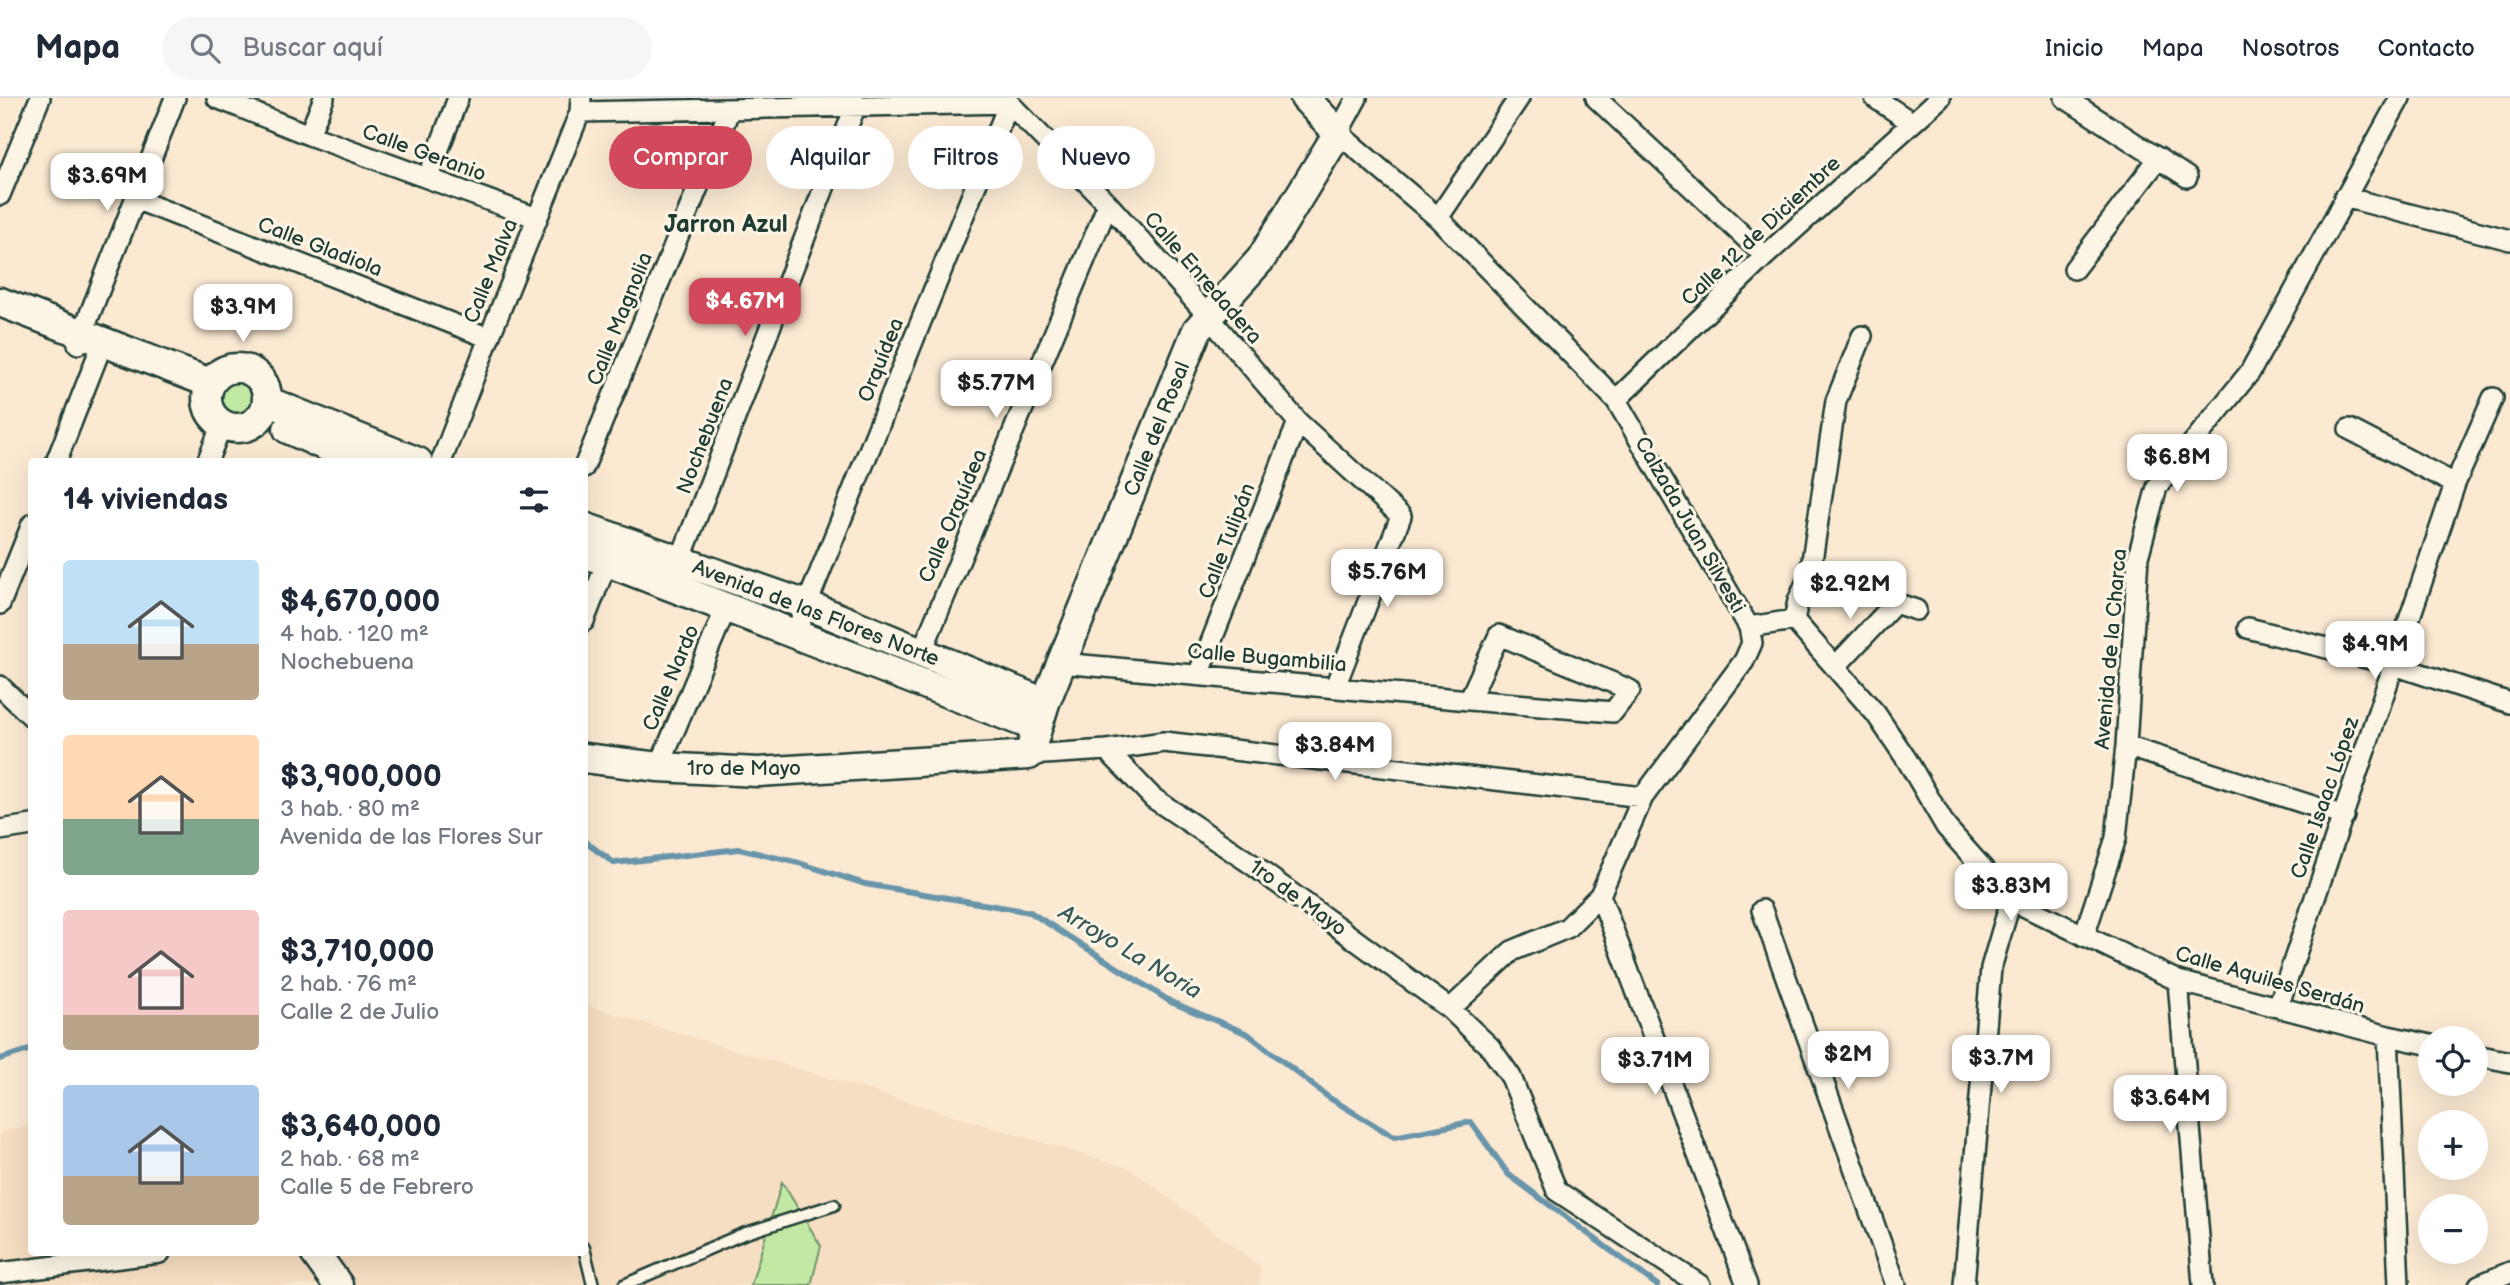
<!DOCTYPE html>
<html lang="es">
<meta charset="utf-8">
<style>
:root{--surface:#fff;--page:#f6f6f7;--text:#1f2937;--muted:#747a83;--line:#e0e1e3;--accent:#d1495b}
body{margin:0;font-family:"Balsamiq Sans",sans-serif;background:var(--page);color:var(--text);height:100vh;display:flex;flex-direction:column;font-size:26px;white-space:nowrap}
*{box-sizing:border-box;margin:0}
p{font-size:23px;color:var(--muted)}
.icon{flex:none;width:38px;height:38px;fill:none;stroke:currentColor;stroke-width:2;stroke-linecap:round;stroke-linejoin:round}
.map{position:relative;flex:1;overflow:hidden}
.drawer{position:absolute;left:28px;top:360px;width:560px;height:798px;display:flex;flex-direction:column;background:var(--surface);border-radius:7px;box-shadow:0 7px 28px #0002}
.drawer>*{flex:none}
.top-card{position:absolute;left:609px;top:28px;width:665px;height:63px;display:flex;gap:14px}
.controls{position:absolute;left:2418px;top:928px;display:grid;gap:14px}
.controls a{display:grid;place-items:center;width:70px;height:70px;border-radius:50%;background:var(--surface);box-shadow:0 7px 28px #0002;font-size:35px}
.price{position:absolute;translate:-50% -60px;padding:0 16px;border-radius:14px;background:#fff;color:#222;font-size:23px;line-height:46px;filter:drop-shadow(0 2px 4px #0008)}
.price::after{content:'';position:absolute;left:50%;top:42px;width:21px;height:16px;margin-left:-10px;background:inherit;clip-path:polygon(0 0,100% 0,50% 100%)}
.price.current{background:var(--accent);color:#fff}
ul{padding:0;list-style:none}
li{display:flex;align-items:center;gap:21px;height:175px;padding:0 35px}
li span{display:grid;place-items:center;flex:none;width:196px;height:140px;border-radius:7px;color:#555}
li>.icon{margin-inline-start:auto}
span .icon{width:84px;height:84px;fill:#fffc;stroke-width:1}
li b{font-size:30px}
h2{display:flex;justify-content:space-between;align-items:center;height:84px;padding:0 35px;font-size:30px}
.pill{padding:0 24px;border-radius:32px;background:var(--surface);box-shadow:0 7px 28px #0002;font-size:24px;line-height:63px}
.pill.current{background:var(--accent);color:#fff}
header{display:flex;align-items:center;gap:42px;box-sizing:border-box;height:98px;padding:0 35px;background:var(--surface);border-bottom:2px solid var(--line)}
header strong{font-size:33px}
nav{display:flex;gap:38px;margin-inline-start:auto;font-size:24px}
.search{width:490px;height:63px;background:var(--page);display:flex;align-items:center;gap:18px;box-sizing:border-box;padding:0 24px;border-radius:38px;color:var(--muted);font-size:26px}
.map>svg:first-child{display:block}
.built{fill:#f6dec2}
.green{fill:#c1e9a4;stroke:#70936c;stroke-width:2}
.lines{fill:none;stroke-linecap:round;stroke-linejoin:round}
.stream{stroke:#6995aa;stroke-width:6}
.lane-casing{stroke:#1f3d34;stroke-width:15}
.street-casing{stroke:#1f3d34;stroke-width:24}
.secondary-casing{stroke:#1f3d34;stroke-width:33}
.lane{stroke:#fcf5e5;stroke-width:10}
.street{stroke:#fcf5e5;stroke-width:19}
.secondary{stroke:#fcf5e5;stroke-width:28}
.labels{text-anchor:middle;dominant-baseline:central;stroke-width:6;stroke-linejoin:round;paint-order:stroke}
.street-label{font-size:21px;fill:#1f3d34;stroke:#fcf5e5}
.water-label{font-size:23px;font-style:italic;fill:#385a5b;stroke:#fcf5e5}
.quarter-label{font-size:24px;font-weight:bold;fill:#1f3d34;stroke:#fcf5e5}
</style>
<header>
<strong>Mapa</strong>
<div class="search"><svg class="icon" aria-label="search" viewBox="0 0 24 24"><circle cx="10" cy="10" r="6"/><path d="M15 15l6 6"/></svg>Buscar aquí</div>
<nav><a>Inicio</a><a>Mapa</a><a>Nosotros</a><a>Contacto</a></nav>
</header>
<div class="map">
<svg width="2510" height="1187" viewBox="0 0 2510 1187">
<rect width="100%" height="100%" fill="#fbe9d2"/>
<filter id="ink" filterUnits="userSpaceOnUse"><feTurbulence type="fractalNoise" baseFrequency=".0143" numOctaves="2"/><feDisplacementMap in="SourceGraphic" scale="14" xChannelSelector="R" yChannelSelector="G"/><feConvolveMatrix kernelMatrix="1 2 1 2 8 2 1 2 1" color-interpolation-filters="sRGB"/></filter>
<g filter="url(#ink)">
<path class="built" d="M588,908l543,163 130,98 -2,18h-1259v-153l31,-7 1,128h552v-246z"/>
<path class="green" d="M253,275l12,35 -42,17 -13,-41z
M782,1084l39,64 -10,39h-60z"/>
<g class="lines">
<path class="stream" d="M584,743l30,22 125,-14 60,14 66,21 165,28 141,90 77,32 80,63 66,40 77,-15 37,52 149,111
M0,961l32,-10"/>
<g class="lane-casing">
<path id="lane" d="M584,1150l9,37
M624,1187l119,-51 91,-29"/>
</g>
<g class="street-casing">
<path id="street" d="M217,0l92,37 228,83
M1357,0l-19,35 100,85 178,182 133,227 3,16 -8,18 -101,136 -43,98 -33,33 -55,23 -62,58
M1596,0l169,158
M1875,0l36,24
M2065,0l122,79
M580,14l429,-9 99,101 101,113 89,105 103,94 -66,171
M309,37l15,-37
M428,80l30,-80
M0,97l40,-97
M2344,99l166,43
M135,101l354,139
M1438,120l81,-120
M2074,171l85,-111
M78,246l97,-246
M1616,302l149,-144 175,-158
M2349,331l106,55
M56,364l47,-120
M207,364l15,-38
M441,364l48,-124 91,-226 1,-14
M584,369l146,-358
M676,473l180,-466
M0,506l32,-80
M1794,522l4,-19 12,-27 26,-173 26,-65
M584,523l23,-59
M1749,529l45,-7 82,94 31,46 39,67 65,73 167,81 210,55 43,9
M2248,530l146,37 116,38
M795,536l214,-531
M1499,537l131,55 -17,22 -144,-12z
M922,553l186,-447
M1061,565l408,37
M1835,569l60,-64 21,7
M1198,577l100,-253
M0,588l32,31
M2126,648l218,70
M1107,652l46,48 97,65 200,146 40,38 21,30 46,114 143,94
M1029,657l78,-5 57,-8 479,55
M659,669l67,-159
M0,732l32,-5
M1600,797l147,390
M1762,812l134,375
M2084,838l32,-98 10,-92 12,-189 19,-70 93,-115 150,-274
M2178,883l25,304
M2278,909l177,-523 38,-86
M2388,938l11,249
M2476,957l34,7
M0,1175l160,-20
M1964,1187l27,-317 20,-68
M2479,1187l31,-13"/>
</g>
<g class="secondary-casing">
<path id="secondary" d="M0,204l210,81
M207 300a30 30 0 1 1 60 0a30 30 0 1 1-60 0Z
M267,303l151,61
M288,331l73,33
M584,429l223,78 238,98
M584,455l452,174
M584,660l75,9 99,5 271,-17 16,-52 152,-373 64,-71 77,-126 -33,-35
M315,1155l23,32"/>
</g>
<use href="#lane" class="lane"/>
<use href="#street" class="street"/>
<use href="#secondary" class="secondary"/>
</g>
</g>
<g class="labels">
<g class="street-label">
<text transform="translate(424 55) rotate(20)">Calle Geranio</text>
<text transform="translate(1761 133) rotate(-43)">Calle 12 de Diciembre</text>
<text transform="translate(320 149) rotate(21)">Calle Gladiola</text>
<text transform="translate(491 173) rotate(-68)">Calle Malva</text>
<text transform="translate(1203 180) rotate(49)">Calle Enredadera</text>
<text transform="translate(620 221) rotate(-68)">Calle Magnolia</text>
<text transform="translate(881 262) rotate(-68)">Orquídea</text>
<text transform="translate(1157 331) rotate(-68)">Calle del Rosal</text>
<text transform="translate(705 338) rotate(-69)">Nochebuena</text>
<text transform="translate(953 418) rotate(-67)">Calle Orquídea</text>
<text transform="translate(1690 427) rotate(60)">Calzada Juan Silvesti</text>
<text transform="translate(1227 443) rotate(-69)">Calle Tulipán</text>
<text transform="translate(816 515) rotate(21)">Avenida de las Flores Norte</text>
<text transform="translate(2111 551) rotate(-85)">Avenida de la Charca</text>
<text transform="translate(1267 560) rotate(5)">Calle Bugambilia</text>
<text transform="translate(671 580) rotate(-67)">Calle Nardo</text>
<text x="744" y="670">1ro de Mayo</text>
<text transform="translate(2325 700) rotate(-71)">Calle Isaac López</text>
<text transform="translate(1298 800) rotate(36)">1ro de Mayo</text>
<text transform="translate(2270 882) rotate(16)">Calle Aquiles Serdán</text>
</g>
<g class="water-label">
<text transform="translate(1130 854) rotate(31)">Arroyo La Noria</text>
</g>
<g class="quarter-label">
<text x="726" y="126">Jarron Azul</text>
</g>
</g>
</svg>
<div class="controls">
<a><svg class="icon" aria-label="locate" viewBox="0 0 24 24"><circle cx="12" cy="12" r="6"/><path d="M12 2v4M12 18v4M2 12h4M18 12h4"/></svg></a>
<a>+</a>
<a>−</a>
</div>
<b class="price" style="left:107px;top:115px">$3.69M</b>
<b class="price current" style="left:745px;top:240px">$4.67M</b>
<b class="price" style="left:243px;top:246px">$3.9M</b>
<b class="price" style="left:996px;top:322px">$5.77M</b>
<b class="price" style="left:2177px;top:396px">$6.8M</b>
<b class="price" style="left:1387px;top:511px">$5.76M</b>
<b class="price" style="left:1850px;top:523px">$2.92M</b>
<b class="price" style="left:2375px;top:583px">$4.9M</b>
<b class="price" style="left:1335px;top:684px">$3.84M</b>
<b class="price" style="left:2011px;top:825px">$3.83M</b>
<b class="price" style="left:1848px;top:993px">$2M</b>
<b class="price" style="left:2001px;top:997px">$3.7M</b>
<b class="price" style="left:1655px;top:999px">$3.71M</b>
<b class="price" style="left:2170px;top:1037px">$3.64M</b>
<div class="top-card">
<a class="pill current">Comprar</a>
<a class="pill">Alquilar</a>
<a class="pill">Filtros</a>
<a class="pill">Nuevo</a>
</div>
<section class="drawer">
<h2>14 viviendas<svg class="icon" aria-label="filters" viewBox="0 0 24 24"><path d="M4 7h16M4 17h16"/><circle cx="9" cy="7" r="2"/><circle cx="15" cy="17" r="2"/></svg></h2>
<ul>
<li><span style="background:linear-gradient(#bfe0f5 60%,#b9a48a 0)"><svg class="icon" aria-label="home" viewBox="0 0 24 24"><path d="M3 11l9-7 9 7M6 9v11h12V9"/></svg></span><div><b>$4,670,000</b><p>4 hab. · 120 m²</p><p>Nochebuena</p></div></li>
<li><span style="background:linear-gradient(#ffd9b3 60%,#7fa58c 0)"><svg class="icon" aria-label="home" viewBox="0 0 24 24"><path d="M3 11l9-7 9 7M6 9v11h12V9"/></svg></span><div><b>$3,900,000</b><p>3 hab. · 80 m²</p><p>Avenida de las Flores Sur</p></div></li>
<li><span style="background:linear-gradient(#f6c9c9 75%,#b9a48a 0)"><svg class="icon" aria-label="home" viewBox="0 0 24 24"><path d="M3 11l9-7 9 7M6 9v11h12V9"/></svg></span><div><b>$3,710,000</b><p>2 hab. · 76 m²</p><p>Calle 2 de Julio</p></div></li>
<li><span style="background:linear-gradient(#a9c7e8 65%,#b9a48a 0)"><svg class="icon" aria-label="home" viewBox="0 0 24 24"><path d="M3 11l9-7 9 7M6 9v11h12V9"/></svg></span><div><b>$3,640,000</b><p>2 hab. · 68 m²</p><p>Calle 5 de Febrero</p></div></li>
</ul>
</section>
</div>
